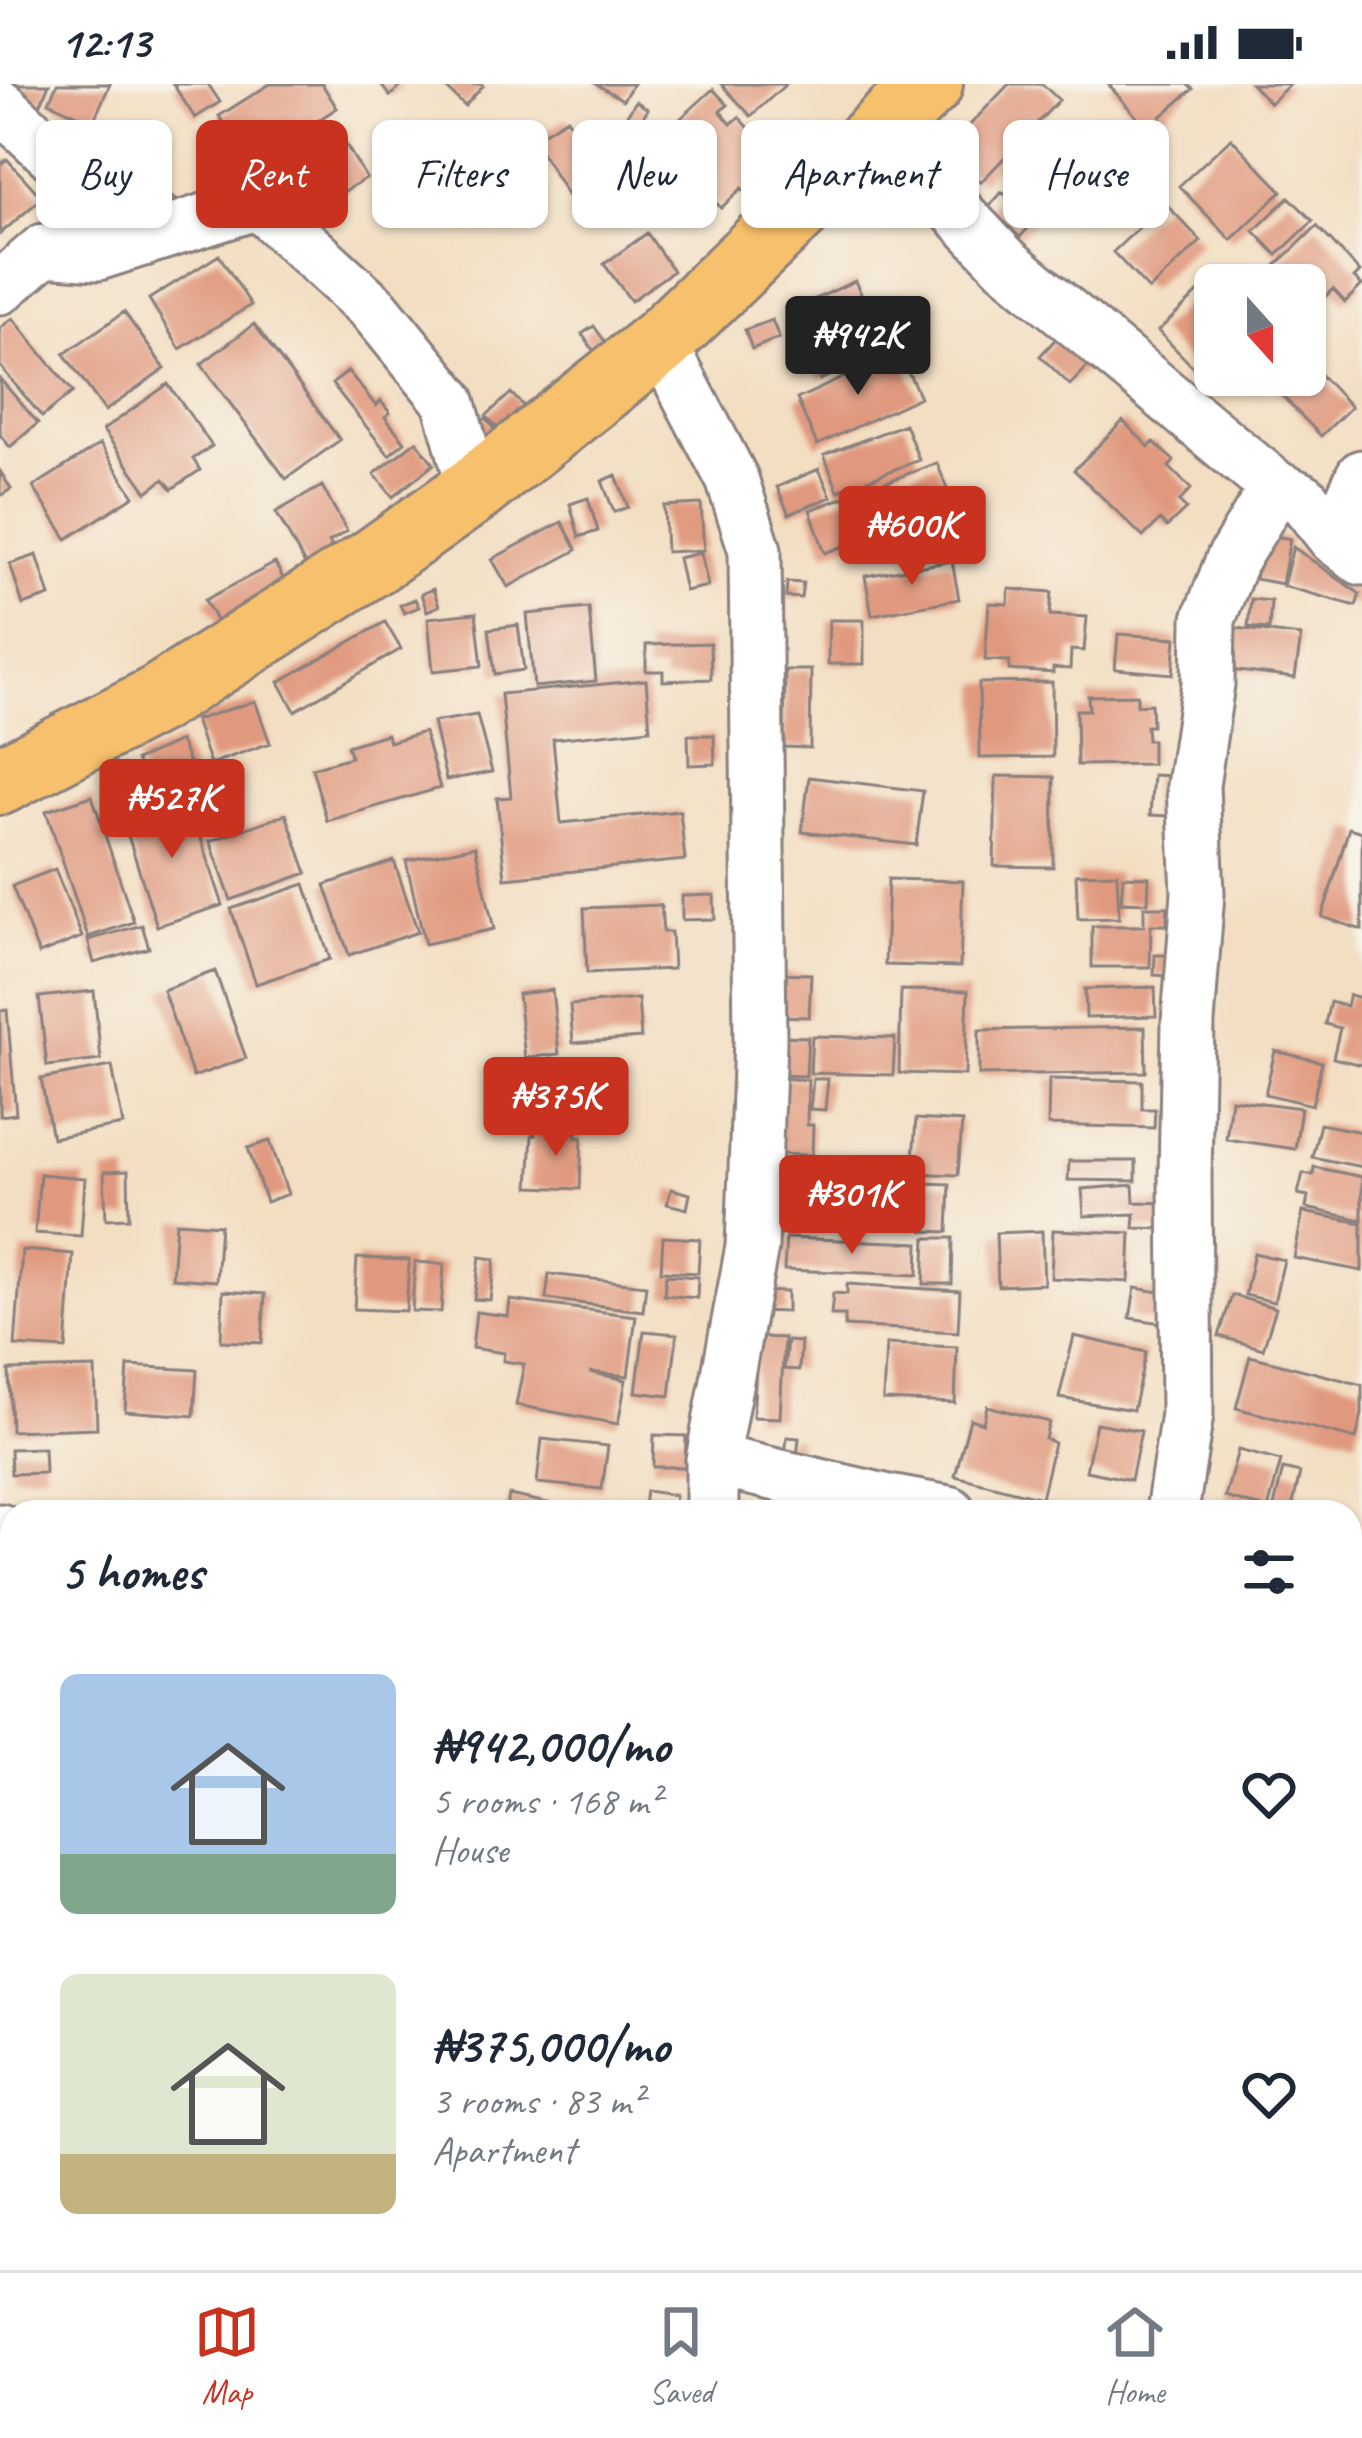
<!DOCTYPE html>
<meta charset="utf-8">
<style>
:root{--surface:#fff;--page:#f6f6f7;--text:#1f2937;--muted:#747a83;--line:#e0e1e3;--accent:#c8321e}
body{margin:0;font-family:Caveat,sans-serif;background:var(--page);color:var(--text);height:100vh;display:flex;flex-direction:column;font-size:45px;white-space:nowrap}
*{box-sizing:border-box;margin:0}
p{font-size:39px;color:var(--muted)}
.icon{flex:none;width:66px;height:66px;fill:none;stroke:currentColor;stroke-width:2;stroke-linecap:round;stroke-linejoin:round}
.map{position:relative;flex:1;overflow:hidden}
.panel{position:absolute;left:0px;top:1416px;width:1362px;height:771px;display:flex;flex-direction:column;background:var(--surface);border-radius:36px 36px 0 0;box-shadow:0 3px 9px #0004}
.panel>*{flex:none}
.banner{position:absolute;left:36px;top:36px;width:1290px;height:108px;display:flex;gap:24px}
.needle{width:78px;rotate:159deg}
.tools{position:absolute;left:1194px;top:180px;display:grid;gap:24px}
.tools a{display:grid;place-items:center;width:132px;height:132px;border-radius:18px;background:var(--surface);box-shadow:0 3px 9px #0004;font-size:60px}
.price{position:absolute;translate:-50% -102px;padding:0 27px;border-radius:12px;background:var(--accent);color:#fff;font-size:39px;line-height:78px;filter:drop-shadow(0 3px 6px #0008)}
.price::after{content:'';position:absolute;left:50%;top:72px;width:36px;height:27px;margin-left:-18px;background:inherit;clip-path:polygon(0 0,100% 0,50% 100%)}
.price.selected{background:#222;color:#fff}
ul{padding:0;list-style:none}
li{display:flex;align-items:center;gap:36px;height:300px;padding:0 60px}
li span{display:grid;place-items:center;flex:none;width:336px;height:240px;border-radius:18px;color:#555}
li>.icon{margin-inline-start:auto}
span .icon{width:144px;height:144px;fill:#fffc;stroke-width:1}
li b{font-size:51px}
h2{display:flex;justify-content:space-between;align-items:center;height:144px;padding:0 60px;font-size:51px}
.chip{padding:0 42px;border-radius:18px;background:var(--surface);box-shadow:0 3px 9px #0004;font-size:42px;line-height:108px}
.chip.selected{background:var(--accent);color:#fff}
.status{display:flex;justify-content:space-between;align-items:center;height:84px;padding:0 60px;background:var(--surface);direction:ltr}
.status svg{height:33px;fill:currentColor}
.dock{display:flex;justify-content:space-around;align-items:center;height:168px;border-top:3px solid var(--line);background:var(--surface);font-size:33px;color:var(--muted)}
.dock a{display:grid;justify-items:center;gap:6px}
.dock .selected{color:var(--accent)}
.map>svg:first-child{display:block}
.building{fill:#e0997e}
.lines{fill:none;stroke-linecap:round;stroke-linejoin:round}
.minor-casing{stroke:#8a807e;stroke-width:57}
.major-casing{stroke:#8a807e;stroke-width:72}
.minor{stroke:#fff;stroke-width:51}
.major{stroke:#f7c06c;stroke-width:66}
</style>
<div class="status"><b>12:13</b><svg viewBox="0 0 49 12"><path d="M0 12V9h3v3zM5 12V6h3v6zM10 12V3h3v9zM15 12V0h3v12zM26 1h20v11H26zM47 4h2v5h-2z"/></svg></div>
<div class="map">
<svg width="1362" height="2186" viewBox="0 0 1362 2186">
<rect width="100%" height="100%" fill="#f7f3e8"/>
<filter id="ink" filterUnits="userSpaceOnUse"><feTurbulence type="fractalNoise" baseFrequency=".00833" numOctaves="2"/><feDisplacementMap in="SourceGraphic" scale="24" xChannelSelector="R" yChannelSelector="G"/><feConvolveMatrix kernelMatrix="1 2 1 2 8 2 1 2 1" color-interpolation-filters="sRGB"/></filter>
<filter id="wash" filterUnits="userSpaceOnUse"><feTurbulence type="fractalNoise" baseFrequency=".004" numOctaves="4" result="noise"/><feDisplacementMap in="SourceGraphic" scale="48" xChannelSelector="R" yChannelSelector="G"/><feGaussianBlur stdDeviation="2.7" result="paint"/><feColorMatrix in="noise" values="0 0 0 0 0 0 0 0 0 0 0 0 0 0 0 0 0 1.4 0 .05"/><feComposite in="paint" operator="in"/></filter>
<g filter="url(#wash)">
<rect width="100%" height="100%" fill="#f3dec2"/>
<g id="blocks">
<path class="building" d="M0,0h49l-12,29z
M57,0h53l-17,38 -44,-20z
M173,0h35l12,18 -25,16z
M270,0h52l15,24 -20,13 7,11 -67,43 -38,-59z
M380,0h24l-14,12z
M453,0h28l2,2 -18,20 -17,-16z
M596,0h37l-10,16z
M721,0h65l-35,32z
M1009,0h33l17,16 -78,82 -34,-33z
M1108,0h79l6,5 -46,40z
M1251,0h39l-20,19z
M713,5l15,16 -8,6 11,13 8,-7 33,36 -10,9 18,18 -25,23 -13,-15 -21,20 -22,-24 6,-6 -3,-4 -7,6 -37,-41z
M636,17l12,8 -14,21 -12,-7z
M567,34l51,82 -10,6 7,11 -12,7 -7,-11 -13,8 -50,-82z
M789,44l19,22 -17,14 -18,-22z
M339,49l27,45 -64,39 -27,-45z
M1231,54l51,53 -51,49 -52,-54z
M7,75l35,39 -42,36v-69z
M1002,108l33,29 -15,16 -32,-29z
M167,109l14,12 -40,18z
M1289,113l24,24 -36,34 -23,-24z
M1165,119l36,38 -52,49 -36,-38z
M1317,142l43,46 -6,6 8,7 -17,17 -12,-13 -28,27v-31h-49z
M647,149l26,38 -42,30 -27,-37z
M219,171l32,50 -71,44 -31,-50z
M1221,187l13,14h-19v63l-21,20 -36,-37z
M855,197l10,22 -68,31 -10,-22z
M886,219l18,38 -84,39 -18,-38z
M124,228l41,57 -60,42 -41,-57z
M13,234l60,74 -31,25 -42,-51v-38z
M772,236l7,18 -27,11 -7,-19z
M254,240l86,116 -54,39 -85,-115z
M594,242l16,23 -12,8 -16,-23z
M1064,246l31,29 -25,26 -30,-29z
M899,268l21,45 -103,48 -20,-46z
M1305,275l46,48 -30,29 -59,-61h43z
M348,287l28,35 5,-5 9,12 -5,4 20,25 -16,13 -57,-71z
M0,295l38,44 -28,24 -10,-12z
M168,300l44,62 -19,13 7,11 -28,19 -8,-10 -17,13 -44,-62z
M511,309l21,22 -25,22 -21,-21z
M486,334l18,22 -10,9 -20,-22z
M1123,337l26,26 5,-5 20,19 -5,6 22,22 -12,13 7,7 -19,18 -7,-7 -17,17 -69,-67z
M905,340l14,36 -81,31 -14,-36z
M416,357l18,23 -41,33 -19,-23z
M100,360l34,52 -67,43 -34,-52z
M937,379l17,42 -129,48 -15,-43z
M819,385l12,28 -42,17 -12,-27z
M0,387l11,18 -11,7z
M616,391l12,32 -14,5 -12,-31z
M322,402l25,45 -18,11 11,20 -28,15 -36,-65z
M588,414l10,33 -19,6 -9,-33z
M701,420l3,46 -38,2 -2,-46z
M562,438l15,28 -69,37 -16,-28z
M1264,450l26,5 -8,45 -27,-5z
M1293,463l67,47 -4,12 -73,-20z
M701,469l7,33 -23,5 -7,-33z
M37,471l13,41 -27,9 -13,-41z
M952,477l7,38 -87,16 -7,-39z
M275,479l19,36 -70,36 -19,-35z
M787,498l16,1 -2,15 -15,-1z
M433,505l6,17 -12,5 -6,-17z
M1009,505l43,3 -2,23 37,2 -3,34 -13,-1 -1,19 -17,-1v5l-44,-3 1,-9 -25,-1 4,-57 19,1z
M415,515l4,8 -15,6 -4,-8z
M1251,515l20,2 -2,28 -21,-2z
M589,524l7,73 -62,6 -7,-73z
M476,529l6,53 -49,5 -5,-53z
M829,536h35v44h-36z
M385,538l16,27 -106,62 -16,-29z
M518,541l6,45 -29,4 -6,-45z
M1228,543l73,9 -6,42 -73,-9z
M1118,550l58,4 -3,36 -58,-5z
M710,559l1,36 -48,2v-10h-17v-26z
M785,586h26l-1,78 -26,-1z
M646,596l4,49 -97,10 8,84 119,-12 5,49 -180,18 -8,-80 14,-1 -10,-103z
M1052,598l1,75 -73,1 -1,-75z
M1137,611v10l14,-1 1,22h-6l1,14h5v24l-75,1 -1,-55h13l-1,-14z
M255,617l15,42 -60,21 -15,-44z
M477,631l15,57 -46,8 -13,-58z
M424,648l16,56 -113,33 -15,-53 39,-11 -4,-11 40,-12 2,8z
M688,651h26l1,29 -26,1z
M180,657l13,32 -43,18 -14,-31z
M1153,691l19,1 -2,40 -20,-1z
M996,692l58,1 -1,90 -59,-1z
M809,693l114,14 -7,54 -114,-13z
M92,712l42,126 -46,15 -42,-126z
M187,712l36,109 -66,21 -35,-109z
M286,730l21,59 -76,27 -21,-59z
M1349,744l13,4v98l-40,-13z
M475,762l19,83 -69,15 -19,-83z
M394,777l24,71 -69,23 -24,-70z
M55,785l27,68 -43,17 -27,-68z
M1117,789l2,45 -41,1 -2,-45z
M1123,792l26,1 -1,26 -27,-1z
M888,795l75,2 -3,86 -75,-2z
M305,800l25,75 -74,25 -25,-75z
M714,811l1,24 -33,1v-24z
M661,821l2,27h8l2,37 -86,4 -3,-65z
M1144,823h24l-1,18h-16l-1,42h-58v-41h52z
M142,841l7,23 -55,15 -6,-23z
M1155,871h13l-1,21 -13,-1z
M215,887l31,87 -53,19 -30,-87z
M772,889l39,1 -2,43 -39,-1z
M1155,903l1,29 -70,2 -1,-29z
M552,906l7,64 -34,4 -7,-64z
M901,906l67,1 -3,84 -66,-2z
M94,907l7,69 -54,6 -8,-69z
M1349,911l13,3v67l-29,-7 7,-30 -15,-4 5,-22 16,4z
M638,915l3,39 -68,5 -3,-38z
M7,926l9,104 -16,2v-105z
M1145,943l1,45 -167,3v-45z
M777,952l31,1 -2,39 -31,-1z
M812,952l83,2 -2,37 -83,-2z
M1275,967l47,11 -10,43 -47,-11z
M112,982l11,59 -71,13 -11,-59z
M777,994l31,2 -1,45h6l-1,30 -47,-1z
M813,995h15l-3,31 -15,-1z
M1049,995l93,2v28h13l-1,19 -106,-3z
M1231,1015l70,9 -6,41 -69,-10z
M916,1035l46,3 -4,53 -46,-2z
M1320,1040l42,8v35l-50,-10z
M535,1044l41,1v8h6l-2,52 -51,-2 3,-52h3z
M270,1057l18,53 -22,8 -18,-54z
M1069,1077h67v20l-68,-1z
M1314,1083l48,10v43l-56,-12 2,-12 -10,-2 5,-21 10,2z
M128,1087l1,47 -23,1 -2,-47z
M40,1090l45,4 -4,58 -46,-3z
M799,1098l84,6 -3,39 -84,-5z
M925,1099l25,1 -2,48 -24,-1z
M1133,1101l1,17 33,1v26l-33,-1 1,-14 -51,2 -2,-27z
M671,1105l19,5 -3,15 -20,-5z
M1303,1128l59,11v48l-68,-13z
M176,1138l44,3 -4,56 -44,-3z
M1053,1146l78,3 -2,49 -78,-4z
M1042,1147l2,53 -46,2 -2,-53z
M663,1153l37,2 -2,34 -37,-2z
M786,1154l133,5 -1,32 -134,-5z
M926,1154h27l-1,46h-28z
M22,1166l51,4 -7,95 -51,-3z
M1254,1169l30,7 -10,42 -29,-7z
M480,1173l15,2 -5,41 -16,-1z
M357,1174l52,2 -3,51 -52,-2z
M415,1178l29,2 -3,48 -29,-1z
M549,1190l97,11 -3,26 -97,-12z
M666,1191l32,2 -1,21 -33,-3z
M847,1200l113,7 -2,41 -113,-6v-11h-14l2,-22 14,1z
M1135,1204l31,5 -5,30 -31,-5z
M223,1207l42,3 -3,49 -41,-2z
M753,1207l34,1v20l-34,-1z
M1232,1211l44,13 -13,41 -44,-13z
M510,1216l126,16 -8,60 -39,-4 37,8 -8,44 -102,-19 8,-41 -21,-3 1,-8 -32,-5 4,-36 32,4z
M644,1247l33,3 -7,62 -34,-4z
M1074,1252l72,16 -13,58 -74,-12z
M758,1253l26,1 -4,80 -27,-1z
M787,1257l14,1 -2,28 -15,-1z
M886,1260l71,3 -2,56 -72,-3z
M1250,1272l112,29v29l-6,25 -120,-31z
M128,1282l69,4 -3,46 -69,-5z
M95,1284l2,60 -86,3 -2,-61z
M987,1322l62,16 -4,17 9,4 -13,55 -86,-22 15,-57 13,4z
M1096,1339l45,8 -10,49 -45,-9z
M654,1351l32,1 -1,31h-32z
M787,1353l12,1 -2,20 -12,-2z
M542,1355l66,7 -6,43 -65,-6z
M44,1364l1,25 -34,1 -1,-25z
M1238,1366l43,11 -13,48 -43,-12z
M1283,1385l17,4 -9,39 -18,-1z
M646,1407l29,4 -2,17h-30z
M509,1411l58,12 -2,5h-59z
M1350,1633l12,1v60l-12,-1z
M1350,1715l12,4v44l-12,-5z
M1350,1775l12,5v61l-12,-4z
M1350,1848l12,4v63l-12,-4z
M12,1916v57l-12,1v-56z
M1350,1919l12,5 -2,56 -10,-5z
M12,1981v27l-12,2v-27z
M1352,2021l10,2v63l-12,-2z
M0,2069l7,1 -1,27h-6z
M1350,2096l12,2v63l-12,-2z
M12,2115v35h-3l-5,-34z
M188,2175h32l3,11h-33z
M390,2175h73l-1,11h-73z
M491,2175h69v11h-69z
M868,2175h68v11h-68z
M990,2175h104l1,11h-104z"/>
</g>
</g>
<g filter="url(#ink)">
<use href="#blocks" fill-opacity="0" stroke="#8a807e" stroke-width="3"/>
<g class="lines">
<g class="minor-casing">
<path id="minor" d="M0,21l144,135
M879,46l127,133 270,224 27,12 31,39 28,21
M0,204l44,-38 54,4 160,-51 116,106 75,92 25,89
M660,258l72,137 23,71 5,491 -8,206 -40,213v52
M1334,454l28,-62
M712,1376l177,41 60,11
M1172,1428l15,-98 -2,-237 3,-155 10,-129 -5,-107 15,-102 1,-65 23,-59 44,-73
M0,1446l12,112
M1350,1483h12
M0,1881l12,-1
M105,2175l2,11
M718,2175v11"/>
</g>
<g class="major-casing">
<path id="major" d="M0,697l158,-82 215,-137 101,-72 186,-148 269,-258"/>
</g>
<use href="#minor" class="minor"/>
<use href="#major" class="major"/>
</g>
</g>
</svg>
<div class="tools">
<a><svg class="needle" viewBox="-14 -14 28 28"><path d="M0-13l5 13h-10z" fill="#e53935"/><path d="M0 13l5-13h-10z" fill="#747a83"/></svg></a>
</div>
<b class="price selected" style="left:858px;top:314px">₦942K</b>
<b class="price" style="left:912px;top:504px">₦600K</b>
<b class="price" style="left:172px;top:777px">₦527K</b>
<b class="price" style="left:556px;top:1075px">₦375K</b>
<b class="price" style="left:852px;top:1173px">₦301K</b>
<div class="banner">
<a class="chip">Buy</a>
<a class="chip selected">Rent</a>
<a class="chip">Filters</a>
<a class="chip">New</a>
<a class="chip">Apartment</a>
<a class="chip">House</a>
</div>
<section class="panel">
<h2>5 homes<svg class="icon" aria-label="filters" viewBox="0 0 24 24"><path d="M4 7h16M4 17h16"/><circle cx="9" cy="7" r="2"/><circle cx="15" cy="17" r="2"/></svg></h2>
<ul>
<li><span style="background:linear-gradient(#a9c7e8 75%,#7fa58c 0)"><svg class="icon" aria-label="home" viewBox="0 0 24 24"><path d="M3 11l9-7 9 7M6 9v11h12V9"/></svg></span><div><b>₦942,000/mo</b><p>5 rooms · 168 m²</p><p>House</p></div><svg class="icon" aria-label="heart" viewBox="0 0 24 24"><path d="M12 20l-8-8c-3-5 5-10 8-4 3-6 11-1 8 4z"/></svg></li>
<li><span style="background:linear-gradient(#dfe7d0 75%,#c2b280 0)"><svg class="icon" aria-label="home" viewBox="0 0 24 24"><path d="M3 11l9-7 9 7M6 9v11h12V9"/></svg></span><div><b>₦375,000/mo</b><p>3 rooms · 83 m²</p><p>Apartment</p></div><svg class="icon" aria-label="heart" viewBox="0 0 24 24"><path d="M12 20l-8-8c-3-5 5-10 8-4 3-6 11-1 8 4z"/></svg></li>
</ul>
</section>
</div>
<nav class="dock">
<a class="selected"><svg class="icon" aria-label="map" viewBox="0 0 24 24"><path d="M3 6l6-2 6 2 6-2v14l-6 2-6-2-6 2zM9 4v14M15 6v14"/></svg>Map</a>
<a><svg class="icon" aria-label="saved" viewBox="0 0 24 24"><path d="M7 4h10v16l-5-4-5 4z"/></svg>Saved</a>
<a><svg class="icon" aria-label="home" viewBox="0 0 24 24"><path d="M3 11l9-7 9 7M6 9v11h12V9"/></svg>Home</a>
</nav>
